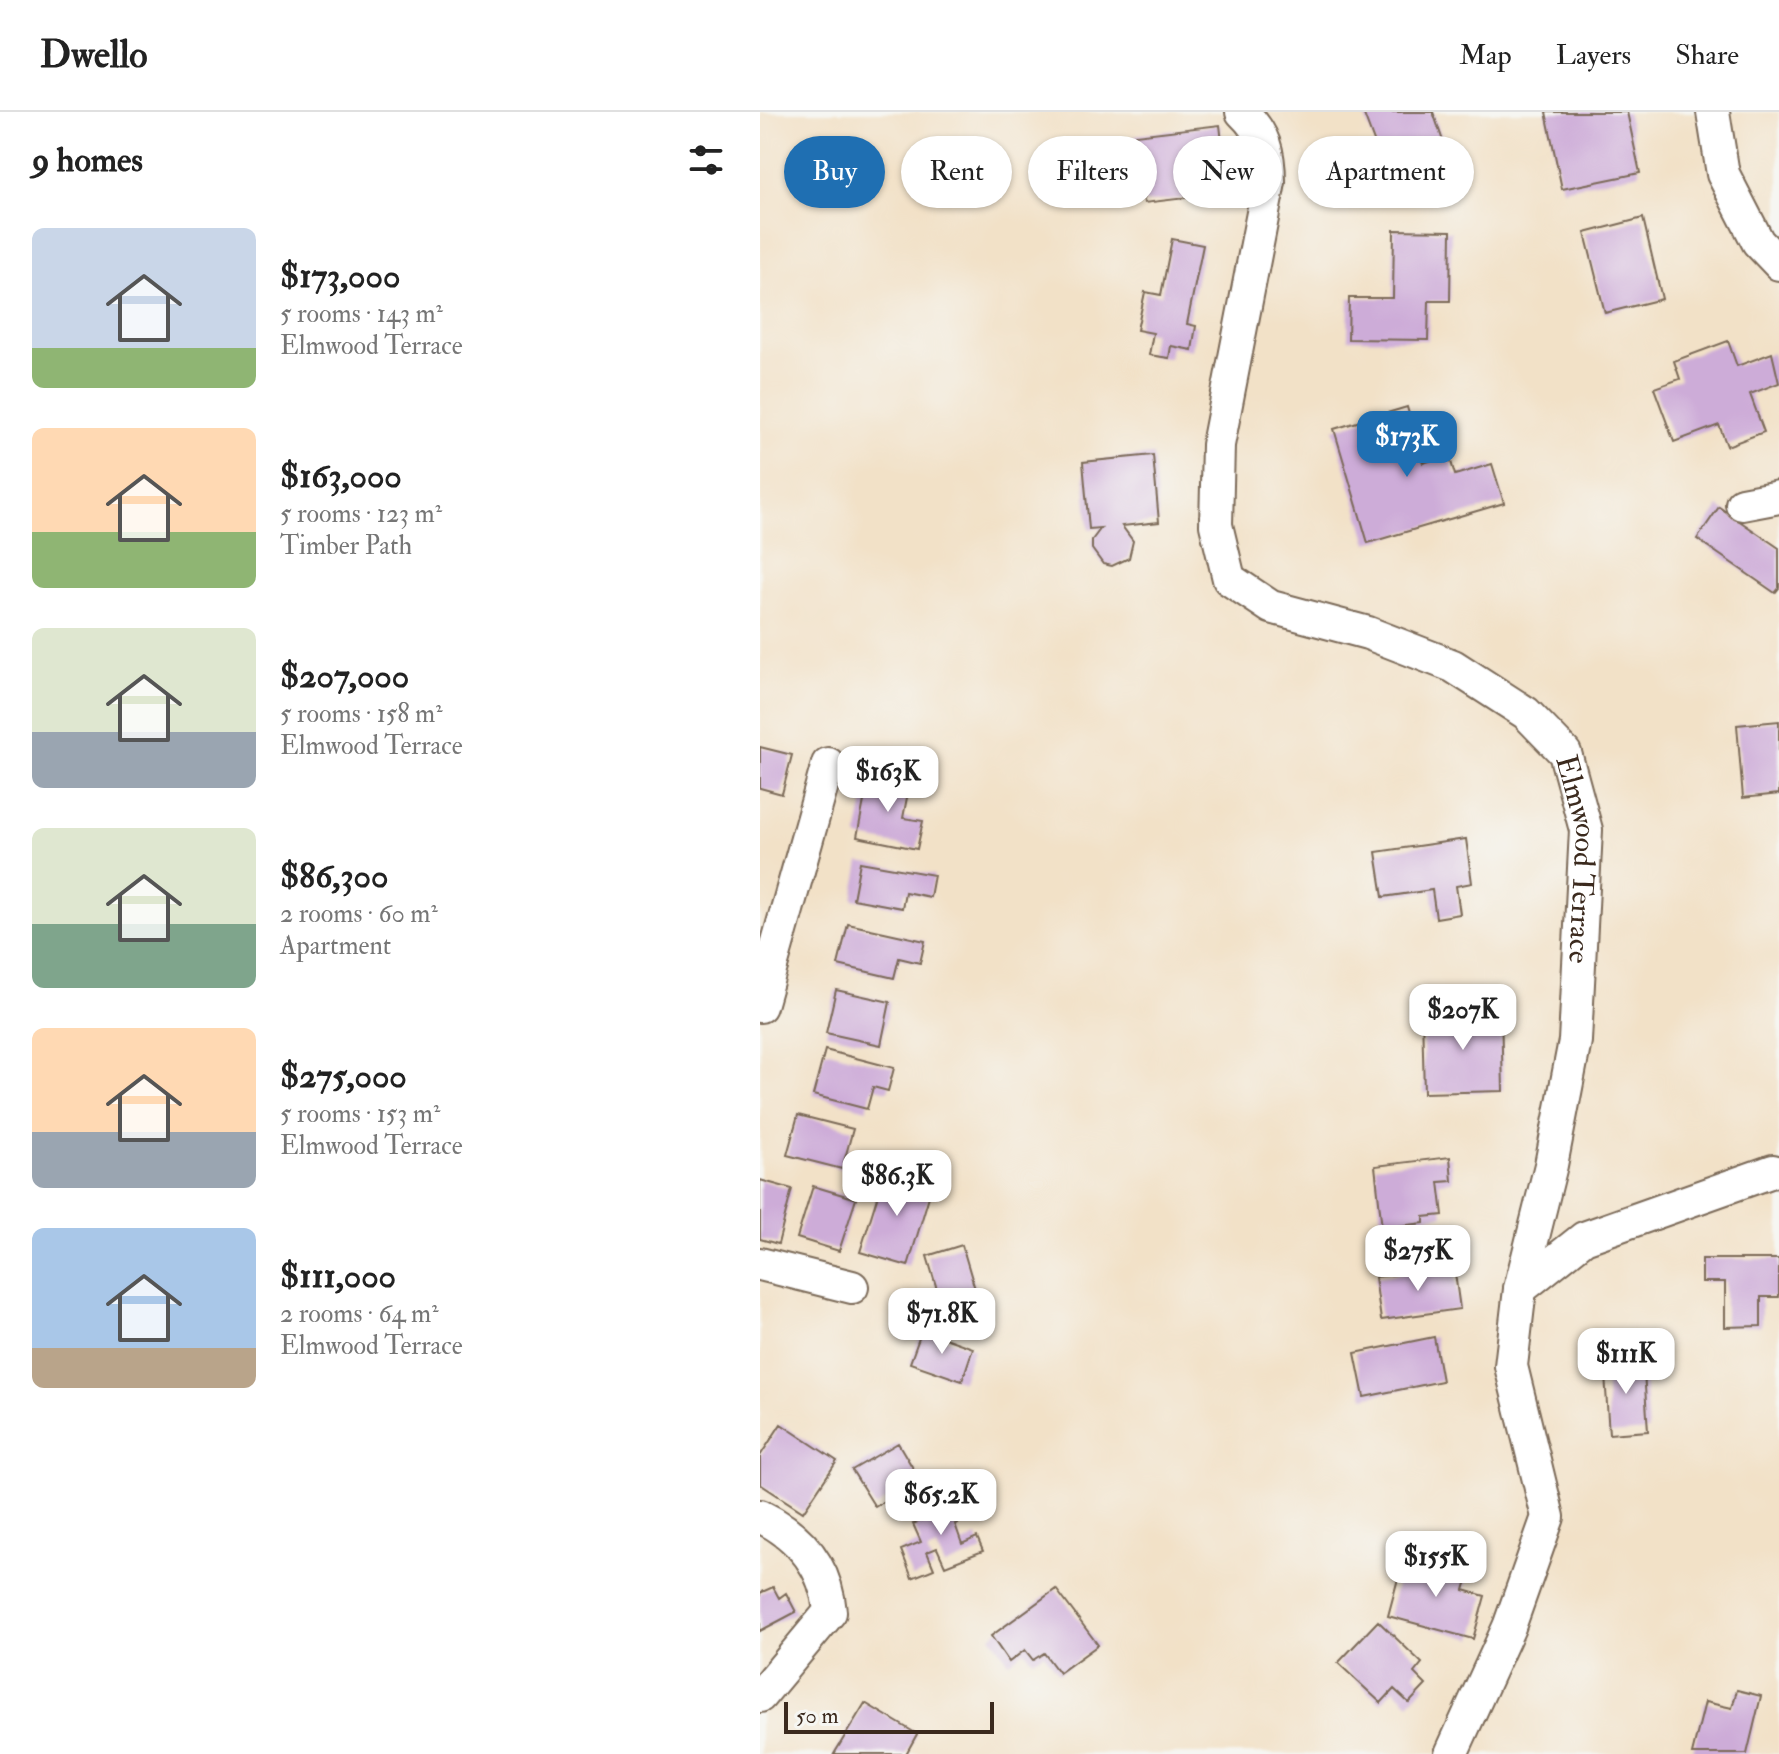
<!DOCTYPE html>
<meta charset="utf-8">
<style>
:root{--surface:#fff;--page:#f6f6f6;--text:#222;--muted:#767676;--line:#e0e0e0;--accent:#1f6fb2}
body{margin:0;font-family:"IM FELL Double Pica",serif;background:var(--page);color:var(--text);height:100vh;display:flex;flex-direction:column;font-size:30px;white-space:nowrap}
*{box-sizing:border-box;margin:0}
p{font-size:26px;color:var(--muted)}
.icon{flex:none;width:44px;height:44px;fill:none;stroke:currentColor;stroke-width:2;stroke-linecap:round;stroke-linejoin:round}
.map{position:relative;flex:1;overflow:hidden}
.drawer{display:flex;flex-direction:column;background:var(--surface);width:760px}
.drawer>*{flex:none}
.top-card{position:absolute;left:24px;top:24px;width:760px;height:72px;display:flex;gap:16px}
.scale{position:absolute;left:24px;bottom:20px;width:210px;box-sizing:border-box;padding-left:8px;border:4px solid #3b2a1e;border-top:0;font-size:22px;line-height:28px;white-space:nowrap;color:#3b2a1e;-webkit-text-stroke:6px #f6f6f2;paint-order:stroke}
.price{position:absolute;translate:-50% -68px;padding:0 18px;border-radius:16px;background:#fff;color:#222;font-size:26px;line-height:52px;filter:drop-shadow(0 2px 4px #0008)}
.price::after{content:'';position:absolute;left:50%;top:48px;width:24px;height:18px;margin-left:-12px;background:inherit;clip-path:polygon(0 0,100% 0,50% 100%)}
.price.on{background:var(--accent);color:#fff}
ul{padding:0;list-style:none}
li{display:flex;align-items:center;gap:24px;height:200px;padding:0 32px}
li span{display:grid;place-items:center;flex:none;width:224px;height:160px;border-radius:12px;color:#555}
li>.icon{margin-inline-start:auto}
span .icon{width:96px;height:96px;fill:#fffc;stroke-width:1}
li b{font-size:34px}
h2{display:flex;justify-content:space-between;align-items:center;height:96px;padding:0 32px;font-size:34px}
.tag{padding:0 28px;border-radius:36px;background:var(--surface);box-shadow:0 2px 6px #0004;font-size:28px;line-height:72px}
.tag.on{background:var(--accent);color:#fff}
header{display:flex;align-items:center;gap:48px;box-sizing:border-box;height:112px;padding:0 40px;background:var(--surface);border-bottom:2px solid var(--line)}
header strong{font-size:38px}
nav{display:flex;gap:44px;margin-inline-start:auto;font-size:28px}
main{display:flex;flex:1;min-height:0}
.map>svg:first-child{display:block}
.building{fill:#cdacd8}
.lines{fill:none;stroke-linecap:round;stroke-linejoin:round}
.minor-casing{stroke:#7b6a59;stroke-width:36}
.minor{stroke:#fff;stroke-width:32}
.labels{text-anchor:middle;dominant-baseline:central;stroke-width:6;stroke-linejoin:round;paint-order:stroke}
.street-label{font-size:30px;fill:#3b2a1e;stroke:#f6f6f2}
</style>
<header>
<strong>Dwello</strong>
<nav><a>Map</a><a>Layers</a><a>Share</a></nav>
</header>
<main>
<section class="drawer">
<h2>9 homes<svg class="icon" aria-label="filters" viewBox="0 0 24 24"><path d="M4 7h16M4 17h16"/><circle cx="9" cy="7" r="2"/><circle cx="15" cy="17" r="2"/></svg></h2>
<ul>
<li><span style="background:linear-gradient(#c9d6e8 75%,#8fb573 0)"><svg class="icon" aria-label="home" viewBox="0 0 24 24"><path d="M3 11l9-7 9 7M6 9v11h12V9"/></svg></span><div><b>$173,000</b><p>5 rooms · 143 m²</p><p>Elmwood Terrace</p></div></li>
<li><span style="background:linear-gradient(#ffd9b3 65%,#8fb573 0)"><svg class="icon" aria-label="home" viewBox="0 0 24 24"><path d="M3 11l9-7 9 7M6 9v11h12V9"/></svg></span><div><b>$163,000</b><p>5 rooms · 123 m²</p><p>Timber Path</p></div></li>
<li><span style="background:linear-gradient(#dfe7d0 65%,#9aa5b1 0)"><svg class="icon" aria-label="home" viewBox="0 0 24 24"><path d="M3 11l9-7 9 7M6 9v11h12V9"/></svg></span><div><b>$207,000</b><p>5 rooms · 158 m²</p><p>Elmwood Terrace</p></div></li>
<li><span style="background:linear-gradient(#dfe7d0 60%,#7fa58c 0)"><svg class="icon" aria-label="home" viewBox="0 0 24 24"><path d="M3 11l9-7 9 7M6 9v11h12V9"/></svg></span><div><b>$86,300</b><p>2 rooms · 60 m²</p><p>Apartment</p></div></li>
<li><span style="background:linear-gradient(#ffd9b3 65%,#9aa5b1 0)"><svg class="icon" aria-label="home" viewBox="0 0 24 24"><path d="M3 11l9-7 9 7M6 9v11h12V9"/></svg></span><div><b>$275,000</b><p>5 rooms · 153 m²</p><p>Elmwood Terrace</p></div></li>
<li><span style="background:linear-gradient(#a9c7e8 75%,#b9a48a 0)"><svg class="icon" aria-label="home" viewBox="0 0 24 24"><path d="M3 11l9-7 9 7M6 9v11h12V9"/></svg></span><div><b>$111,000</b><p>2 rooms · 64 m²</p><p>Elmwood Terrace</p></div></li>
</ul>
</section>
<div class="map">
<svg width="1019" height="1642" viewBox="0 0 1019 1642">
<rect width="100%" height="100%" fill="#f6f6f2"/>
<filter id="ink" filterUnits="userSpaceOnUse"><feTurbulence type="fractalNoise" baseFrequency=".0125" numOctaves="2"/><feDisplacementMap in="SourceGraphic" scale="16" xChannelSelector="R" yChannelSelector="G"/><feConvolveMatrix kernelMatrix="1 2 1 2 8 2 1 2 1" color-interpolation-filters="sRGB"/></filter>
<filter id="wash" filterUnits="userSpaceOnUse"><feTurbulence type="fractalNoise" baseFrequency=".006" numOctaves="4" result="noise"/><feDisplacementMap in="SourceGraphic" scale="32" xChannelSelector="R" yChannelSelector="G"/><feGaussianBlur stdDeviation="1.8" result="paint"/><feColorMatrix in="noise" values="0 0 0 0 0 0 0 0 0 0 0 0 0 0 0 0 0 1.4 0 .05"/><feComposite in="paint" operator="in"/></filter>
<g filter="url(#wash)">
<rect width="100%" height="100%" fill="#f2e1c7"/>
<g id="blocks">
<path class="building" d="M603,0h70l12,35 -61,21z
M786,0h81l13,61 -78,16z
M460,13l8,68 -84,10 -9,-68z
M883,106l19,81 -57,14 -20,-80z
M634,118l57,1 -1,70h-21l-1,39 -80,-1 1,-41h44z
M412,127l31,6 -16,79 9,2 -4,24 -21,-4 -2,12 -20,-3 4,-22 -16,-3 8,-38 16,3z
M968,229l9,25 35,-13 7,30 -29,11 14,38 -37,14 -8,-21 -45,17 -20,-54 26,-9 -6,-18z
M647,295l16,56 26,-8 6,20 37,-11 12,39 -136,40 -34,-114z
M393,343l6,67 -37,4 11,15 -4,17 -17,8 -9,-2 -11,-15v-9l9,-12 -12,1 -6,-67z
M959,395l60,41v40l-4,5 -78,-54z
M1019,609v73l-36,4 -6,-73z
M0,635l32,8 -10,39 -22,-6z
M109,663l41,7 -7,36 20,3 -6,28 -60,-12z
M706,727l6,44 -16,3 4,28 -24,4 -4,-28 -49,7 -7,-45z
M100,750l74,13 -4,22 -25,-5 -3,16 -49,-9z
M88,812l77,17 -5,22 -21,-5 -5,20 -56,-13z
M76,878l54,12 -9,43 -55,-12z
M741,898l2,81 -79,2 -2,-80z
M65,938l69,18 -6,23 -15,-4 -6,22 -54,-14z
M38,1003l55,14 -11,40 -55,-14z
M690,1045l2,24 -13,1 4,33 -19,2v6l-42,5 -7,-62z
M126,1057l47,14 -25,83 -48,-14z
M0,1068l32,9 -14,55 -18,-5z
M53,1074l43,13 -17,52 -42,-13z
M202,1133l15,51 -35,10 -15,-50z
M942,1147h77v38h-18v29l-36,1v-45h-23z
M694,1154l6,43 -79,11 -6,-43z
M162,1218l51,18 -11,33 -52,-18z
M674,1225l8,44 -78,16 -9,-44z
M883,1245l5,74 -39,3 -5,-74z
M21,1312l56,37 -34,51 -43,-28v-28z
M138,1331l22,37 -45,27 -23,-37z
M202,1381l10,25 -17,6 7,20 15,-7 6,14 -38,15 -8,-18 -10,4 7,17 -22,9 -11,-28 20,-8 -8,-18 24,-10 -4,-9z
M644,1444l65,18 -5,16 21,6 -12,43 -85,-23z
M13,1475l6,11 7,-5 10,19 -36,19v-38z
M296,1477l42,56 -39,28 -15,-20 -11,7 -8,-10 -16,12 -18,-26z
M618,1509l44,42 -8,10 12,12 -17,18 -15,-14 -13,14 -43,-40z
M977,1578l24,6 -14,58h-55l13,-52 27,6z
M105,1591l52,31 -11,20h-72z"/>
</g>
</g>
<g filter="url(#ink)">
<use href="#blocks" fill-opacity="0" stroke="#7b6a59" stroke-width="2"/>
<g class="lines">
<g class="minor-casing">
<g id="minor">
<path id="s1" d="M482,0c22,21 27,40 27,70l-51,263 -2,80 13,54 42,28 97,26 85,33 73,47 39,40 21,77 -11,211 -24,124 -31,124 -9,77 37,151 -39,110 -58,127"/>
<path d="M953,0l10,62 35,68 21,22"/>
<path d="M982,392l37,-7"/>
<path d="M0,894l68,-242"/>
<path d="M0,1152l92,23"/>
<path d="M760,1177l64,-51 189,-67"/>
<path d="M0,1404c41,20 66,51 70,96l-70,84"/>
</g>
</g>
<use href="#minor" class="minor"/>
</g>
</g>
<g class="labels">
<g class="street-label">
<text stroke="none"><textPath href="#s1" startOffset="974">Elmwood Terrace</textPath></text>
</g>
</g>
</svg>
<div class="scale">50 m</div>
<b class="price on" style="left:647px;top:367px">$173K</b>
<b class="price" style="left:128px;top:702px">$163K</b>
<b class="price" style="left:703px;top:940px">$207K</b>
<b class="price" style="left:137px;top:1106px">$86.3K</b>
<b class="price" style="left:658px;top:1181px">$275K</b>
<b class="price" style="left:182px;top:1244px">$71.8K</b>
<b class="price" style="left:866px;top:1284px">$111K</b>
<b class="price" style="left:181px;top:1425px">$65.2K</b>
<b class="price" style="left:676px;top:1487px">$155K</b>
<div class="top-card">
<a class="tag on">Buy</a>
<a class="tag">Rent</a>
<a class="tag">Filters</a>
<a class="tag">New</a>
<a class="tag">Apartment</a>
</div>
</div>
</main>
